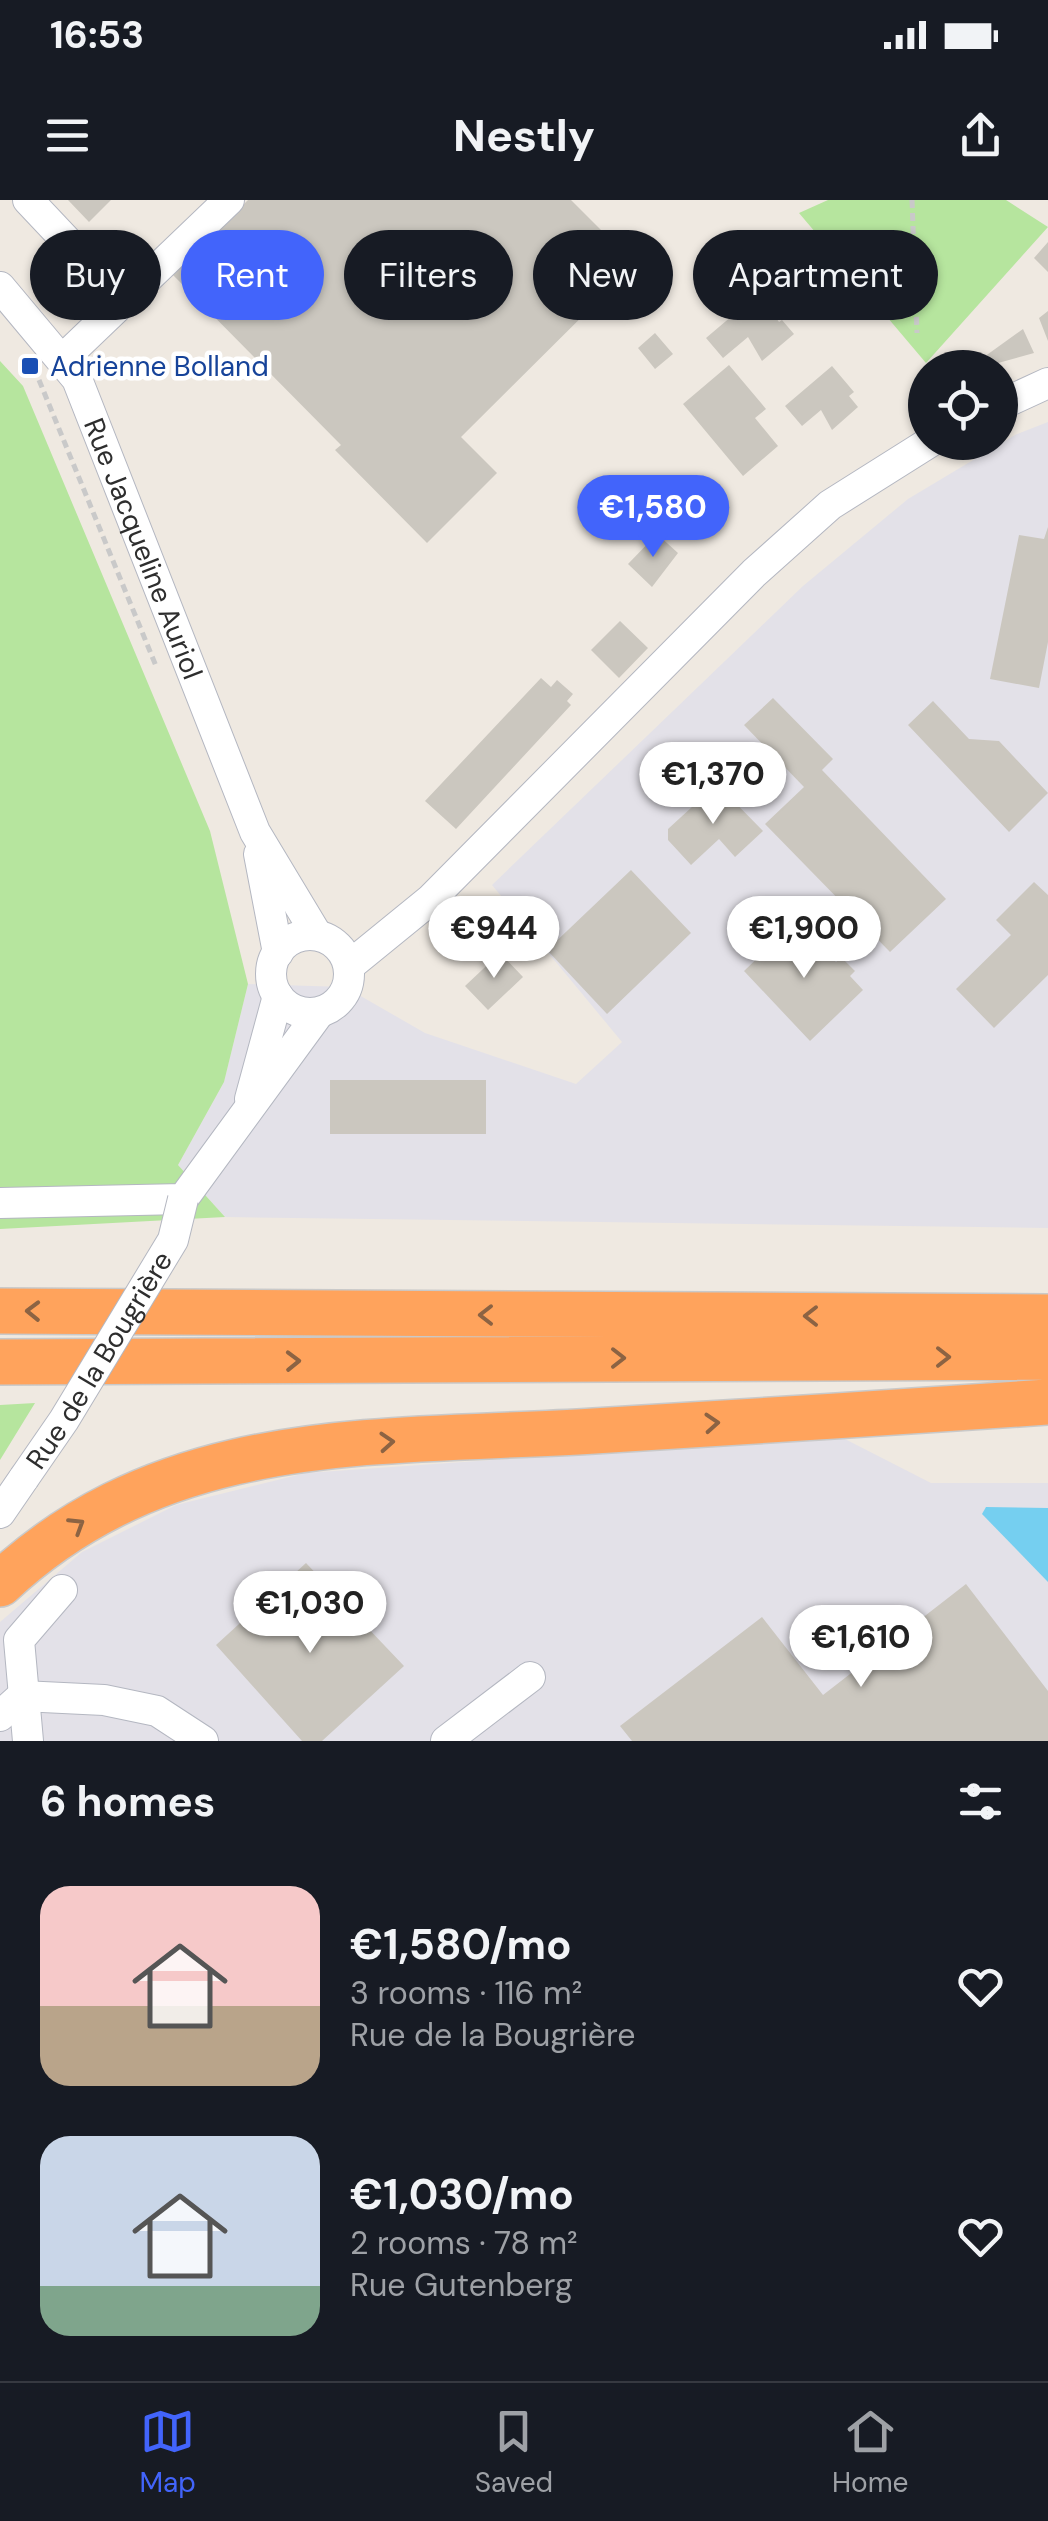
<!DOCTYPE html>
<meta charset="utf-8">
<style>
:root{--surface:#171b24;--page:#20242c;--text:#f1f3f6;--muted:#9ea1a6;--line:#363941;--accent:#4264fb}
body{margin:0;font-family:"DM Sans",sans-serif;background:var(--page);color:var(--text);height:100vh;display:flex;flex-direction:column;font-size:38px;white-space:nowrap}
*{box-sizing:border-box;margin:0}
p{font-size:32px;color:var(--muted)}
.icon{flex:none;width:55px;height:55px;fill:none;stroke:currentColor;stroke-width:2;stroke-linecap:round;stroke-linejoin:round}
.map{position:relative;height:1541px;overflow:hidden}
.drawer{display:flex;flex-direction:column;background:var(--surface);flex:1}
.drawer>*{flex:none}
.top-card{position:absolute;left:30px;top:30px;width:990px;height:90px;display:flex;gap:20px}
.fabs{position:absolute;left:908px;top:150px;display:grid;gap:20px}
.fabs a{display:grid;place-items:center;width:110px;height:110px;border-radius:50%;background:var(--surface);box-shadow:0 2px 8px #0004;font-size:50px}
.price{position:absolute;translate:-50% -85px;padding:0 22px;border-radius:35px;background:#fff;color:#222;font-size:32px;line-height:65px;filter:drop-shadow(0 2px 5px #0008)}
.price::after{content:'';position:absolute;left:50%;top:60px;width:30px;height:22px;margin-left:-15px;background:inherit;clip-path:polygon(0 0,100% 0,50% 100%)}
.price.selected{background:var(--accent);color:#fff}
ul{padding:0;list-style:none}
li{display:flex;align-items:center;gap:30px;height:250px;padding:0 40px}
li span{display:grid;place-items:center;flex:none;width:280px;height:200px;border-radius:30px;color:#555}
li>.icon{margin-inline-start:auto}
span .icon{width:120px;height:120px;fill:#fffc;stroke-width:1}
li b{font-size:42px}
h2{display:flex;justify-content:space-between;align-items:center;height:120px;padding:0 40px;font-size:42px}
.chip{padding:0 35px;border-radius:45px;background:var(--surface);box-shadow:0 2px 8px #0004;font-size:35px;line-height:90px}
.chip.selected{background:var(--accent);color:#fff}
.status{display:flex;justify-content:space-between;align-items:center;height:70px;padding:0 50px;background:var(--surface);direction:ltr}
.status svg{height:28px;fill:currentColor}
header{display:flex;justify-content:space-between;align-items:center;height:130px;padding:0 40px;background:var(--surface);font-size:45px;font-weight:700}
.tabs{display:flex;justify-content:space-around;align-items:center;height:140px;border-top:2px solid var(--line);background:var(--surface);font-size:28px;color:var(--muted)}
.tabs a{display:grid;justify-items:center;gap:5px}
.tabs .selected{color:var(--accent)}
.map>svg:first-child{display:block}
.industrial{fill:#e3e1e8}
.green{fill:#b6e59e}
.water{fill:#75cff0}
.building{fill:#cbc7bf}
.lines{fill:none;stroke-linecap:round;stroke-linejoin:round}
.minor-casing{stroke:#b4b7c1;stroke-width:32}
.highway-casing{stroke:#c9c9c9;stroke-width:48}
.path{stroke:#c9c9c9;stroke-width:5;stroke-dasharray:8 5;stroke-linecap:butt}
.minor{stroke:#fff;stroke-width:30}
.highway{stroke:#ffa35c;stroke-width:45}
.minor-bridge-casing{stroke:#b4b7c1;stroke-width:32;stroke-linecap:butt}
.minor-bridge{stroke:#fff;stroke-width:30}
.oneway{stroke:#8c6343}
.transit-dot{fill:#1a4fb4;stroke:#fff;stroke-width:4}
.labels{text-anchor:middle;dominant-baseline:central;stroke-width:9;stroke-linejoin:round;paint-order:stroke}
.transit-label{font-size:28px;fill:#164399;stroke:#fff;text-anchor:start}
.street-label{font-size:28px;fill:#2e2e2e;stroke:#fff}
</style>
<div class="status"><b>16:53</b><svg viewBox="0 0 49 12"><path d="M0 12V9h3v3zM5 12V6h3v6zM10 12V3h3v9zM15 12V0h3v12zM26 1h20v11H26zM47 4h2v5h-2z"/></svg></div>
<header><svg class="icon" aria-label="menu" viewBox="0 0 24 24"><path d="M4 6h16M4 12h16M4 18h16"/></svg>Nestly<svg class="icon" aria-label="share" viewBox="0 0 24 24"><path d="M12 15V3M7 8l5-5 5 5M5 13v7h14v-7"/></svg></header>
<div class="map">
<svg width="1048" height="1541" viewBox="0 0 1048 1541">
<rect width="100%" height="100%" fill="#efe9e1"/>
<path class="industrial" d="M1048,222v806l-823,-11 -47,-52 46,-83 24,-98 97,3 80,46 151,51 46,-42 -130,-157 311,-299 105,-87 107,-64z
M839,1236l92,47h117v258h-1048v-119l82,-70 94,-47 130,-32z"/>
<path class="green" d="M828,0h178l42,27 -122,136 -127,-150z
M0,161l23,25 187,445 38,153 -24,98 -46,83 47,52 -225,12z
M35,1203l-35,57v-55z"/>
<path class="water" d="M986,1307l62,1v74l-66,-68z"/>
<path class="building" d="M68,0h43l-22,22z
M248,0h323l64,64 -174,173 36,36 -70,70 -92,-93 6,-5 -168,-170z
M1048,42v30l-14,-14z
M759,93l20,29 3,-2 12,14 -32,27 -14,-24 -25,21 -17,-20z
M1048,111v30l-9,-23z
M1023,129l11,24 -54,15 -3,-6z
M655,133l18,21 -18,15 -17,-21z
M729,165l37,44 -11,9 23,28 -35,30 -60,-72z
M832,166l22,26 -5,4 9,11 -26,23 -11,-20 -19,16 -17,-20z
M1048,327v115l-9,46 -49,-9 29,-144 25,4z
M657,334l21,19 -26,34 -24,-23z
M620,421l28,27 -29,30 -28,-28z
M541,478l10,9 6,-7 16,14 -6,7 4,4 -115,124 -31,-28z
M773,498l60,61 -11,11 124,129 -56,53 -125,-128 39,-37 -60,-62z
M933,501l36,38 30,2 49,52 -39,39 -101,-107z
M717,584l46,47 -28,26 -16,-18 -28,26 -23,-25v-11z
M631,670l60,63 -84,81 -60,-64z
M1034,682l14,13v80l-54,53 -38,-39 55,-54 -15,-15z
M796,721l40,41 5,-5 14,14 -5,5 13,14 -53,51 -66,-70z
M500,753l23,24 -35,33 -23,-24z
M330,880h156v54h-156z
M306,1363l98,103 -82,75h-20l-86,-96z
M966,1384l82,107v50h-416l-12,-15 142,-109 61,78z"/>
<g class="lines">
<g class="minor-casing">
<g id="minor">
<path d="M28,0l67,71"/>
<path id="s1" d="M0,87l77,92 178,453 62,103"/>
<path d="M64,158l165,-158"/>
<path d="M1000,205l48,-22"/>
<path d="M259,654l19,99"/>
<circle cx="310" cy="774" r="39"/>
<path d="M349,766l81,-66 324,-327 76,-68 100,-63"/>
<path d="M250,899l28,-103"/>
<path d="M0,1003l183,-4 136,-186"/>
<path d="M0,1313l24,-35"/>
<path d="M0,1516l22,-20 82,4 53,11 46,30"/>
<path d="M28,1541l-9,-101 43,-50"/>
<path d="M446,1541l84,-64"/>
</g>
</g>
<g class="highway-casing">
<path id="highway" d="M0,1111l1048,6
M0,1162l1048,-5
M0,1384c169,-158 379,-140 594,-153 151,-10 303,-18 454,-29"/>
</g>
<path class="path" d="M912,0l5,133
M39,180l117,286"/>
<use href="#minor" class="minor"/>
<use href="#highway" class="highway"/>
<g class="minor-bridge-casing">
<g id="minor-bridge">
<path id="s2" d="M24,1278l40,-58 109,-180 10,-41"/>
</g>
</g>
<use href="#minor-bridge" class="minor-bridge"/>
</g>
<defs><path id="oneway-chevron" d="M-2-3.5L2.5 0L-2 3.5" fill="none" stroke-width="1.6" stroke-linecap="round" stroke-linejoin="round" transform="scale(2.5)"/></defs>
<g class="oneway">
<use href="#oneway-chevron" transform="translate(33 1111) rotate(-179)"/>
<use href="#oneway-chevron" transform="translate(486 1115) rotate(-180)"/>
<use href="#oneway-chevron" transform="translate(811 1116) rotate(-180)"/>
<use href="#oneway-chevron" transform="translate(943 1157)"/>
<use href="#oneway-chevron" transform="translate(618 1158)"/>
<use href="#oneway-chevron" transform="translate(293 1161) rotate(-1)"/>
<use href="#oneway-chevron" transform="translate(712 1223) rotate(-4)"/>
<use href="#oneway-chevron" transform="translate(387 1242) rotate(-4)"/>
<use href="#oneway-chevron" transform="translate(77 1325) rotate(-32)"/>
</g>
<rect class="transit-dot" x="20" y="156" width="20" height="20" rx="5"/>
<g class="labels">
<g class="transit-label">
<text x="50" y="166">Adrienne Bolland</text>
</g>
<g class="street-label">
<text stroke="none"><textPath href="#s1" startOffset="302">Rue Jacqueline Auriol</textPath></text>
<text stroke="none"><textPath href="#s2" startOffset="140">Rue de la Bougrière</textPath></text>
</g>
</g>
</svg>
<div class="fabs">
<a><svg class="icon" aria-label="locate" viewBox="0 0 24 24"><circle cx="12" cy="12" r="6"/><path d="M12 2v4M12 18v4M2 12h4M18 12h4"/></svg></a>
</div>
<b class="price selected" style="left:653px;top:360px">€1,580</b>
<b class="price" style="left:713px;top:627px">€1,370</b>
<b class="price" style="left:494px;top:781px">€944</b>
<b class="price" style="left:804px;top:781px">€1,900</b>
<b class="price" style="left:310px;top:1456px">€1,030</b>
<b class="price" style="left:861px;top:1490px">€1,610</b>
<div class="top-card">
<a class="chip">Buy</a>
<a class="chip selected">Rent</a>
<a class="chip">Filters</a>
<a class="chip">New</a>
<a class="chip">Apartment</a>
</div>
</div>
<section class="drawer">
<h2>6 homes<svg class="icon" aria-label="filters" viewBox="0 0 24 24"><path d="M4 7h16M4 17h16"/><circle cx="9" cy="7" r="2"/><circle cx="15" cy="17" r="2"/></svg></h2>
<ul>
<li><span style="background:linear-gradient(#f6c9c9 60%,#b9a48a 0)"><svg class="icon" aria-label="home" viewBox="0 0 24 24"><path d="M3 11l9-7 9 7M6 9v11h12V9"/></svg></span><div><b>€1,580/mo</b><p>3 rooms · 116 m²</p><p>Rue de la Bougrière</p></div><svg class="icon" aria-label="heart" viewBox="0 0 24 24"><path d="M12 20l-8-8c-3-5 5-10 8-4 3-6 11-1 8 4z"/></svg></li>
<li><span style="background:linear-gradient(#c9d6e8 75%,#7fa58c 0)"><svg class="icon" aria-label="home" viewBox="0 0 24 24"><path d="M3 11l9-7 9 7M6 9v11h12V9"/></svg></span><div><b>€1,030/mo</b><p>2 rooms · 78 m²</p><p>Rue Gutenberg</p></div><svg class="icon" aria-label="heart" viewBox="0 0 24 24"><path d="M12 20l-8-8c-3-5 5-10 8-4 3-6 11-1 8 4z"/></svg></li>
</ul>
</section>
<nav class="tabs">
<a class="selected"><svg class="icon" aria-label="map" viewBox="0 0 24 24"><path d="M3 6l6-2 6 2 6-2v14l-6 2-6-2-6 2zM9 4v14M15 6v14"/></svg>Map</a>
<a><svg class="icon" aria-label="saved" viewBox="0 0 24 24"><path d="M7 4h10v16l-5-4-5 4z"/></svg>Saved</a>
<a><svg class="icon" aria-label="home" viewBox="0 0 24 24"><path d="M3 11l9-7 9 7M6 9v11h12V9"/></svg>Home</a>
</nav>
